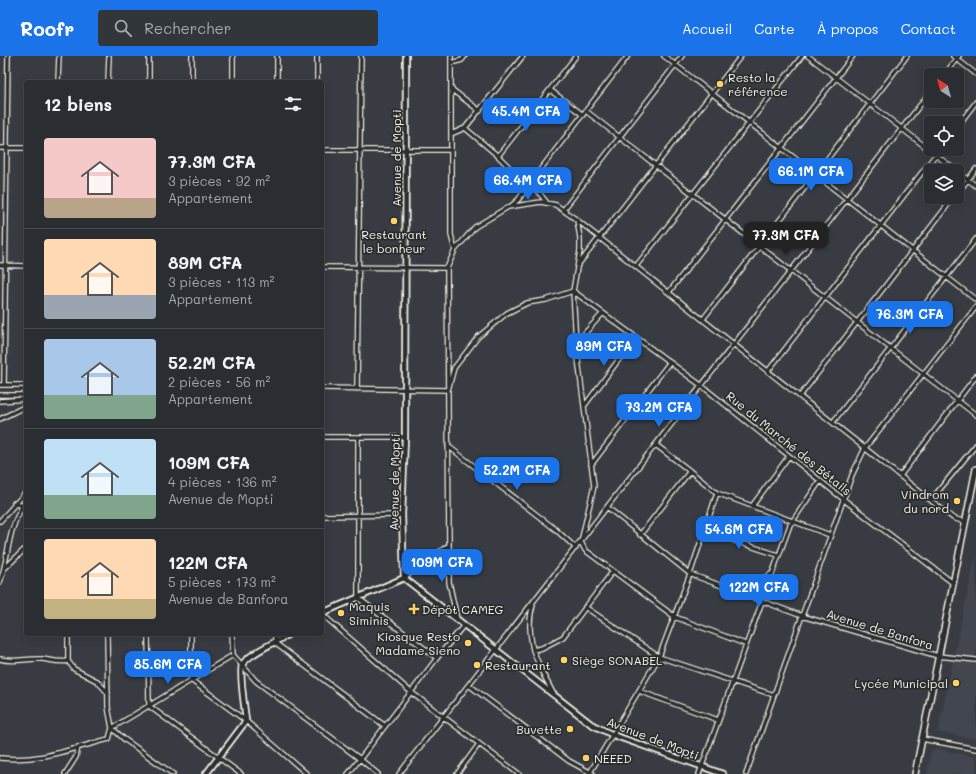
<!DOCTYPE html>
<html lang="fr">
<meta charset="utf-8">
<style>
:root{--surface:#2a2d32;--page:#32353a;--text:#f1f3f6;--muted:#a5a8ac;--line:#46494d;--accent:#1a73e8}
body{margin:0;font-family:Mali,sans-serif;background:var(--page);color:var(--text);height:100vh;display:flex;flex-direction:column;font-size:15px;white-space:nowrap}
*{box-sizing:border-box;margin:0}
p{font-size:13px;color:var(--muted)}
.icon{flex:none;width:22px;height:22px;fill:none;stroke:currentColor;stroke-width:2;stroke-linecap:round;stroke-linejoin:round}
.map{position:relative;flex:1;overflow:hidden}
.drawer{position:absolute;left:24px;top:24px;width:300px;height:556px;display:flex;flex-direction:column;background:var(--surface);border-radius:4px;box-shadow:0 2px 10px #0003,0 0 0 1px var(--line)}
.drawer>*{flex:none}
.needle{width:26px;rotate:323deg}
.tools{position:absolute;left:924px;top:12px;display:grid;gap:8px}
.tools a{display:grid;place-items:center;width:40px;height:40px;border-radius:4px;background:var(--surface);box-shadow:0 2px 10px #0003,0 0 0 1px var(--line);font-size:20px}
.price{position:absolute;translate:-50% -34px;padding:0 9px;border-radius:8px;background:var(--accent);color:#fff;font-size:13px;line-height:26px;filter:drop-shadow(0 1px 2px #0008)}
.price::after{content:'';position:absolute;left:50%;top:24px;width:12px;height:9px;margin-left:-6px;background:inherit;clip-path:polygon(0 0,100% 0,50% 100%)}
.price.active{background:#222;color:#fff}
ul{padding:0;list-style:none}
li{display:flex;align-items:center;gap:12px;height:100px;padding:0 20px}
li+li{border-top:1px solid var(--line)}
li span{display:grid;place-items:center;flex:none;width:112px;height:80px;border-radius:4px;color:#555}
li>.icon{margin-inline-start:auto}
span .icon{width:48px;height:48px;fill:#fffc;stroke-width:1}
li b{font-size:17px}
h2{display:flex;justify-content:space-between;align-items:center;height:48px;padding:0 20px;font-size:17px}
header{display:flex;align-items:center;gap:24px;box-sizing:border-box;height:56px;padding:0 20px;background:var(--accent);color:#fff}
header strong{font-size:19px}
nav{display:flex;gap:22px;margin-inline-start:auto;font-size:14px}
.search{width:280px;height:36px;background:var(--page);display:flex;align-items:center;gap:10px;box-sizing:border-box;padding:0 14px;border-radius:4px;color:var(--muted);font-size:15px}
.map>svg:first-child{display:block}
.built{fill:#424650}
.lines{fill:none;stroke-linecap:round;stroke-linejoin:round}
.minor-casing{stroke:#f4f1e8;stroke-width:6}
.tertiary-casing{stroke:#f4f1e8;stroke-width:8}
.secondary-casing{stroke:#f4f1e8;stroke-width:8}
.minor{stroke:#2a2d2e;stroke-width:3.5}
.tertiary{stroke:#2a2d2e;stroke-width:4.5}
.secondary{stroke:#2a2d2e;stroke-width:5}
.poi-dot{fill:#ffd166;stroke:#2a2d2e;stroke-width:1.5}
.labels{text-anchor:middle;dominant-baseline:central;stroke-width:3.5;stroke-linejoin:round;paint-order:stroke}
.poi-label{font-size:12px;fill:#f4f1e8;stroke:#2a2d2e;text-anchor:start}
.street-label{font-size:12px;fill:#f4f1e8;stroke:#2a2d2e}
</style>
<header>
<strong>Roofr</strong>
<div class="search"><svg class="icon" aria-label="search" viewBox="0 0 24 24"><circle cx="10" cy="10" r="6"/><path d="M15 15l6 6"/></svg>Rechercher</div>
<nav><a>Accueil</a><a>Carte</a><a>À propos</a><a>Contact</a></nav>
</header>
<div class="map">
<svg width="976" height="718" viewBox="0 0 976 718">
<rect width="100%" height="100%" fill="#383c42"/>
<filter id="ink" filterUnits="userSpaceOnUse"><feTurbulence type="fractalNoise" baseFrequency=".025" numOctaves="2"/><feDisplacementMap in="SourceGraphic" scale="8" xChannelSelector="R" yChannelSelector="G"/><feConvolveMatrix kernelMatrix="1 2 1 2 8 2 1 2 1" color-interpolation-filters="sRGB"/></filter>
<g filter="url(#ink)">
<path class="built" d="M976,497v186l-38,-7z
M936,693l40,8v17h-49l4,-22z"/>
<g class="lines">
<g class="minor-casing">
<path id="minor" d="M149,0v26
M233,0v26
M277,0v26
M451,0v179l4,15 20,-23 33,-20 33,-5 15,3 21,15 3,18v13l-7,40 3,52 18,143 -13,56 4,8 90,67 70,27
M664,0l312,244
M808,0l168,130
M953,0l23,18
M451,7l11,-3 3,-4
M944,19l15,-19
M58,26l1,-26
M108,26l1,-26
M192,26v-26
M317,26v-26
M451,33l29,22
M550,34l33,25
M586,55l390,304
M957,71l19,-25
M465,72l33,28 78,-100
M451,78l14,-6 58,-72
M0,92h26
M322,94h129
M498,100l24,24 9,2 -13,18 -7,6
M957,138l19,-25
M547,147l-16,-21 2,-3 95,-123
M564,153l118,-153
M577,164l376,298 12,4
M0,209l26,1
M578,209l163,-209
M636,210l166,-210
M322,211l125,1
M669,236l184,-236
M703,263l204,-263
M576,287l27,-30
M768,315l172,-222
M0,329h26
M4,329l4,-329
M322,332l126,2 6,-22 24,-31 29,-24 20,-10 19,-3 27,-9 129,95 141,113 110,84
M357,333l4,-333
M0,339h26
M800,340l154,-199
M0,345l26,-2
M585,349l50,-67
M0,363l26,-13
M833,366l143,-183
M322,381h83
M358,381v161l79,60 27,-33
M448,390l107,83 21,19
M591,409l78,-102
M690,415l27,22 113,42
M900,420l76,-100
M931,444l45,-55
M752,450l37,-50
M607,451l83,67 112,42 136,40 38,4
M322,460l80,-1
M0,465l26,-29
M705,475l73,24
M640,479l50,-64 -34,-26
M449,489v37l8,37
M5,512l21,-20
M404,522l45,-33 -2,-277 8,-18
M0,526c9,-25 7,-49 21,-73v-4l-7,-2
M744,538l27,-20
M533,549c-5,15 -3,30 0,45l9,-2 21,-11 50,-66
M585,551l74,50 115,38
M322,558l90,79 107,81
M68,578v27l6,8 23,12 11,12
M148,578l1,72 92,68
M191,578v46l55,41 61,53
M232,578l1,21 23,26 104,78 -12,15
M275,578v9l110,83
M533,594l8,20 12,23
M0,603c15,4 27,-1 42,0 9,1 17,4 26,2
M469,629l100,76 24,13
M639,635l79,29
M112,672l121,-73
M112,672l12,11 49,35
M922,683l54,10
M0,702c41,4 70,-9 109,-19l3,-11 -4,-21 -1,-73
M65,718l11,-17 2,-10
M378,718l-18,-15 77,-101
M399,718l532,-683
M457,718l22,-30
M589,718l70,-117 31,-83 27,-81
M699,718l91,-249 30,-44
M746,718l106,-299 13,-27 111,-141"/>
</g>
<g class="tertiary-casing">
<path id="tertiary" d="M406,0l-1,381 -3,78 2,63 187,146 22,11 110,39
M322,557l82,-35
M206,718l40,-53c-1,-12 -7,-46 -4,-56 5,-11 37,-24 47,-31"/>
</g>
<g class="secondary-casing">
<path id="secondary" d="M915,718l61,-305"/>
</g>
<use href="#minor" class="minor"/>
<use href="#tertiary" class="tertiary"/>
<use href="#secondary" class="secondary"/>
</g>
</g>
<g class="poi-dot">
<circle cx="720" cy="28" r="4"/>
<circle cx="394" cy="165" r="4"/>
<circle cx="957" cy="445" r="4"/>
<path d="M412 547h4v4h4v4h-4v4h-4v-4h-4v-4h4z"/>
<circle cx="341" cy="557" r="4"/>
<circle cx="468" cy="587" r="4"/>
<circle cx="564" cy="604" r="4"/>
<circle cx="477" cy="609" r="4"/>
<circle cx="956" cy="627" r="4"/>
<circle cx="570" cy="673" r="4"/>
<circle cx="586" cy="702" r="4"/>
</g>
<g class="labels">
<g class="poi-label">
<text x="728" y="21">Resto la<tspan x="728" dy="14">référence</tspan></text>
<text x="394" y="178" text-anchor="middle">Restaurant<tspan x="394" dy="14">le bonheur</tspan></text>
<text x="949" y="438" text-anchor="end">Vindrom<tspan x="949" dy="14">du nord</tspan></text>
<text x="349" y="550">Maquis<tspan x="349" dy="14">Siminis</tspan></text>
<text x="422" y="553">Dépôt CAMEG</text>
<text x="460" y="580" text-anchor="end">Kiosque Resto<tspan x="460" dy="14">Madame Sieno</tspan></text>
<text x="572" y="604">Siège SONABEL</text>
<text x="485" y="609">Restaurant</text>
<text x="948" y="627" text-anchor="end">Lycée Municipal</text>
<text x="562" y="673" text-anchor="end">Buvette</text>
<text x="594" y="702">NEEED</text>
</g>
<g class="street-label">
<text transform="translate(396 102) rotate(-90)">Avenue de Mopti</text>
<text transform="translate(789 387) rotate(39)">Rue du Marché des Bétails</text>
<text transform="translate(394 426) rotate(-89)">Avenue de Mopti</text>
<text transform="translate(880 573) rotate(17)">Avenue de Banfora</text>
<text transform="translate(653 682) rotate(21)">Avenue de Mopti</text>
</g>
</g>
</svg>
<div class="tools">
<a><svg class="needle" viewBox="-14 -14 28 28"><path d="M0-13l5 13h-10z" fill="#e53935"/><path d="M0 13l5-13h-10z" fill="#a5a8ac"/></svg></a>
<a><svg class="icon" aria-label="locate" viewBox="0 0 24 24"><circle cx="12" cy="12" r="6"/><path d="M12 2v4M12 18v4M2 12h4M18 12h4"/></svg></a>
<a><svg class="icon" aria-label="layers" viewBox="0 0 24 24"><path d="M12 4l9 5-9 5-9-5zM3 14l9 5 9-5"/></svg></a>
</div>
<b class="price" style="left:526px;top:76px">45.4M CFA</b>
<b class="price" style="left:811px;top:136px">66.1M CFA</b>
<b class="price" style="left:528px;top:145px">66.4M CFA</b>
<b class="price active" style="left:786px;top:200px">77.3M CFA</b>
<b class="price" style="left:910px;top:279px">76.3M CFA</b>
<b class="price" style="left:604px;top:311px">89M CFA</b>
<b class="price" style="left:659px;top:372px">73.2M CFA</b>
<b class="price" style="left:517px;top:435px">52.2M CFA</b>
<b class="price" style="left:739px;top:494px">54.6M CFA</b>
<b class="price" style="left:442px;top:527px">109M CFA</b>
<b class="price" style="left:759px;top:552px">122M CFA</b>
<b class="price" style="left:168px;top:629px">85.6M CFA</b>
<section class="drawer">
<h2>12 biens<svg class="icon" aria-label="filters" viewBox="0 0 24 24"><path d="M4 7h16M4 17h16"/><circle cx="9" cy="7" r="2"/><circle cx="15" cy="17" r="2"/></svg></h2>
<ul>
<li><span style="background:linear-gradient(#f6c9c9 75%,#b9a48a 0)"><svg class="icon" aria-label="home" viewBox="0 0 24 24"><path d="M3 11l9-7 9 7M6 9v11h12V9"/></svg></span><div><b>77.3M CFA</b><p>3 pièces · 92 m²</p><p>Appartement</p></div></li>
<li><span style="background:linear-gradient(#ffd9b3 70%,#9aa5b1 0)"><svg class="icon" aria-label="home" viewBox="0 0 24 24"><path d="M3 11l9-7 9 7M6 9v11h12V9"/></svg></span><div><b>89M CFA</b><p>3 pièces · 113 m²</p><p>Appartement</p></div></li>
<li><span style="background:linear-gradient(#a9c7e8 70%,#7fa58c 0)"><svg class="icon" aria-label="home" viewBox="0 0 24 24"><path d="M3 11l9-7 9 7M6 9v11h12V9"/></svg></span><div><b>52.2M CFA</b><p>2 pièces · 56 m²</p><p>Appartement</p></div></li>
<li><span style="background:linear-gradient(#bfe0f5 70%,#7fa58c 0)"><svg class="icon" aria-label="home" viewBox="0 0 24 24"><path d="M3 11l9-7 9 7M6 9v11h12V9"/></svg></span><div><b>109M CFA</b><p>4 pièces · 136 m²</p><p>Avenue de Mopti</p></div></li>
<li><span style="background:linear-gradient(#ffd9b3 75%,#c2b280 0)"><svg class="icon" aria-label="home" viewBox="0 0 24 24"><path d="M3 11l9-7 9 7M6 9v11h12V9"/></svg></span><div><b>122M CFA</b><p>5 pièces · 173 m²</p><p>Avenue de Banfora</p></div></li>
</ul>
</section>
</div>
